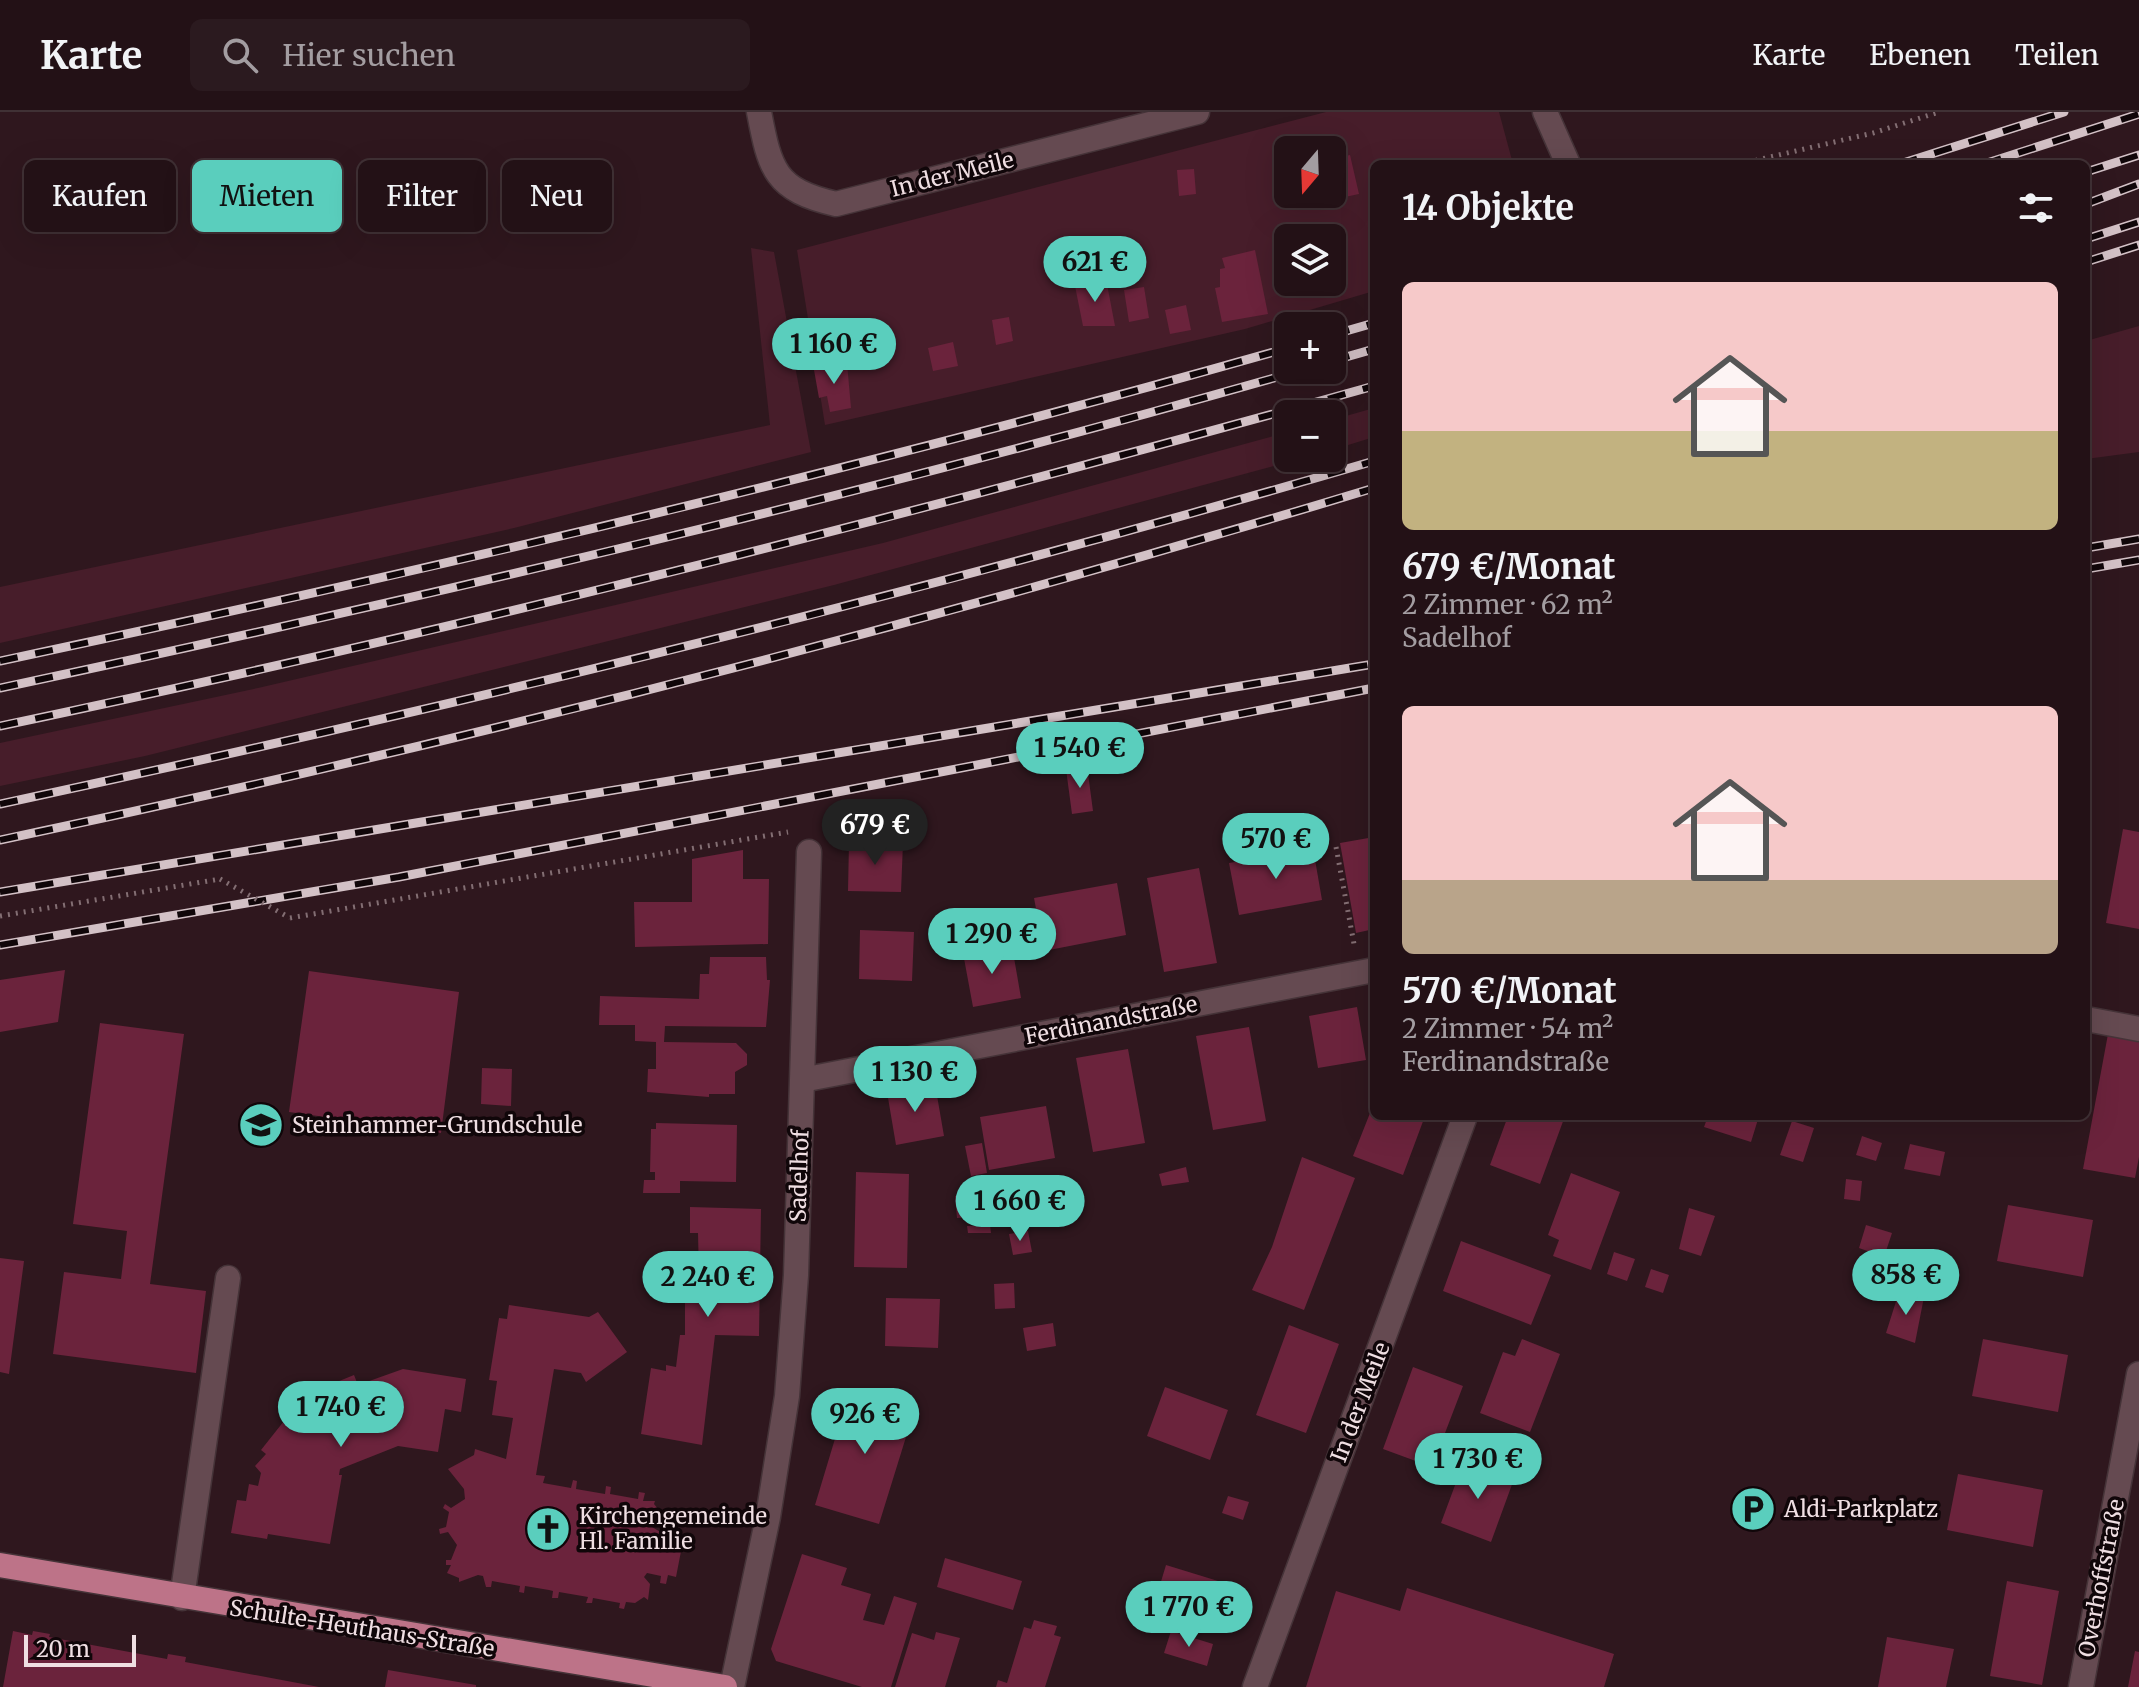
<!DOCTYPE html>
<html lang="de">
<meta charset="utf-8">
<style>
:root{--surface:#231116;--page:#2b1a1f;--text:#f1f3f6;--muted:#a39da1;--line:#403135;--accent:#5acebd}
body{margin:0;font-family:Merriweather,serif;background:var(--page);color:var(--text);height:100vh;display:flex;flex-direction:column;font-size:30px;white-space:nowrap}
*{box-sizing:border-box;margin:0}
p{font-size:26px;color:var(--muted)}
.icon{flex:none;width:44px;height:44px;fill:none;stroke:currentColor;stroke-width:2;stroke-linecap:round;stroke-linejoin:round}
.map{position:relative;flex:1;overflow:hidden}
.sheet{position:absolute;left:1370px;top:48px;width:720px;height:960px;display:flex;flex-direction:column;background:var(--surface);border-radius:12px;box-shadow:0 8px 32px #0002,0 0 0 2px var(--line)}
.sheet>*{flex:none}
.top-card{position:absolute;left:24px;top:48px;width:760px;height:72px;display:flex;gap:16px}
.needle{width:52px;rotate:199deg}
.fabs{position:absolute;left:1274px;top:24px;display:grid;gap:16px}
.fabs a{display:grid;place-items:center;width:72px;height:72px;border-radius:12px;background:var(--surface);box-shadow:0 8px 32px #0002,0 0 0 2px var(--line);font-size:40px}
.scale{position:absolute;left:24px;bottom:20px;width:112px;box-sizing:border-box;padding-left:8px;border:4px solid #efdee2;border-top:0;font-size:22px;line-height:28px;white-space:nowrap;color:#efdee2;-webkit-text-stroke:6px #100609;paint-order:stroke}
.price{position:absolute;translate:-50% -68px;padding:0 18px;border-radius:28px;background:var(--accent);color:#111;font-size:26px;line-height:52px;filter:drop-shadow(0 2px 4px #0008)}
.price::after{content:'';position:absolute;left:50%;top:48px;width:24px;height:18px;margin-left:-12px;background:inherit;clip-path:polygon(0 0,100% 0,50% 100%)}
.price.active{background:#222;color:#fff}
ul{padding:0;list-style:none}
li{display:grid;align-content:center;gap:16px;height:424px;padding:0 32px}
li span{display:grid;place-items:center;height:248px;border-radius:12px;color:#555}
li>.icon{margin-inline-start:auto}
span .icon{width:144px;height:144px;fill:#fffc;stroke-width:1}
li b{font-size:34px}
h2{display:flex;justify-content:space-between;align-items:center;height:96px;padding:0 32px;font-size:34px}
.tag{padding:0 28px;border-radius:12px;background:var(--surface);box-shadow:0 8px 32px #0002,0 0 0 2px var(--line);font-size:28px;line-height:72px}
.tag.active{background:var(--accent);color:#111}
header{display:flex;align-items:center;gap:48px;box-sizing:border-box;height:112px;padding:0 40px;background:var(--surface);border-bottom:2px solid var(--line)}
header strong{font-size:38px}
nav{display:flex;gap:44px;margin-inline-start:auto;font-size:28px}
.search{width:560px;height:72px;background:var(--page);display:flex;align-items:center;gap:20px;box-sizing:border-box;padding:0 28px;border-radius:12px;color:var(--muted);font-size:30px}
.map>svg:first-child{display:block}
.green{fill:#471d2a;fill-rule:evenodd}
.building{fill:#6b233c}
.lines{fill:none;stroke-linecap:round;stroke-linejoin:round}
.minor-casing{stroke:#453338;stroke-width:27}
.major-casing{stroke:#453338;stroke-width:27}
.path{stroke:#836e73;stroke-width:5;stroke-dasharray:2 6;stroke-linecap:butt}
.minor{stroke:#654a51;stroke-width:24}
.major{stroke:#bd7388;stroke-width:24}
.rail-casing{stroke:#d3c1c6;stroke-width:9}
.rail{stroke:#100609;stroke-width:6;stroke-dasharray:18;stroke-linecap:butt}
.path-bridge{stroke:#836e73;stroke-width:5;stroke-dasharray:2 6;stroke-linecap:butt}
.labels{text-anchor:middle;dominant-baseline:central;stroke-width:7;stroke-linejoin:round;paint-order:stroke}
.street-label{font-size:22px;fill:#efdee2;stroke:#100609}
.poi-label{font-size:22px;fill:#efdee2;stroke:#100609;text-anchor:start}
</style>
<header>
<strong>Karte</strong>
<div class="search"><svg class="icon" aria-label="search" viewBox="0 0 24 24"><circle cx="10" cy="10" r="6"/><path d="M15 15l6 6"/></svg>Hier suchen</div>
<nav><a>Karte</a><a>Ebenen</a><a>Teilen</a></nav>
</header>
<div class="map">
<svg width="2139" height="1575" viewBox="0 0 2139 1575">
<rect width="100%" height="100%" fill="#2f171e"/>
<path class="green" d="M1326,0h173l14,52h-139v127l-129,38 -420,96 -28,-175zM1288,38h44v44h-44zM1288,126h44v44h-44z
M751,136l23,4 37,200 -297,76 -514,115v-56l770,-162z
M2139,214v126l-53,7v-118z
M1374,296v29l-42,13v-30z
M1288,320v26h15l-469,127 -689,171 -145,30v-43l258,-55 625,-145z"/>
<path class="building" d="M1350,43l9,39 -33,7 -2,-7h8v-35z
M1194,57l2,25 -17,2 -2,-26z
M1255,138l13,64 -46,8 -7,-34 5,-1v-18l5,-1 -3,-10z
M1106,167l9,47h-32l-8,-40z
M1144,175l5,31 -20,4 -5,-32z
M1186,193l5,25 -21,4 -5,-24z
M1009,205l4,24 -17,4 -4,-25z
M953,230l5,24 -25,5 -5,-23z
M847,251l4,45 -21,4 -3,-16 -8,2 -5,-28z
M1087,654l6,45 -21,3 -6,-45z
M863,692l45,1 -1,23 -44,-2z
M2123,717l16,3v97l-33,-6z
M1374,725v92l-18,4 -16,-90z
M849,730l54,1 -2,49 -53,-1z
M1313,736l9,52 -83,15 -10,-52z
M743,738v29h26l-1,65 -133,3 -1,-45h58v-43z
M1199,756l18,95 -53,9 -17,-94z
M1117,771l9,52 -82,16 -10,-53z
M860,818l54,2 -2,49 -53,-2z
M1012,834l9,52 -48,9 -10,-54z
M710,845h56l1,23h3l-4,47 -101,-1 -1,16 72,1 11,11v11l-12,7v22h-26v3l-62,-5 1,-23h8v-27l-21,-1v-16h-36l1,-29 99,3 1,-25h9z
M65,858l-7,52 -58,10v-52z
M309,859l150,21 -18,141 -152,-21z
M1357,895l9,53 -48,8 -9,-52z
M100,911l84,11 -34,250 56,7 -10,82 -143,-19 11,-82 57,7 6,-48 -54,-7z
M1249,915l17,94 -53,9 -17,-94z
M2108,922l31,6v117l-4,21 -52,-9z
M1128,937l17,94 -52,9 -17,-94z
M482,956l30,1 -1,37 -30,-2z
M935,972l9,52 -48,9 -9,-53z
M1374,991v13h51l-22,59 -50,-19z
M1046,994l9,52 -66,12 -9,-53z
M1508,1004h57l-25,68 -50,-19z
M1708,1004h51l-8,26 -47,-15z
M1792,1009l22,7 -11,34 -23,-7z
M656,1011l81,2 -1,57 -56,-1v12h-37l1,-13h11v-8h-5l1,-43h5z
M1862,1024l20,7 -6,18 -20,-6z
M982,1031l5,30 -16,3 -6,-30z
M1910,1032l35,8 -5,24 -36,-7z
M1302,1045l53,21 -51,132 -52,-20 20,-43z
M1186,1055l3,15 -27,4 -3,-12z
M856,1060l53,2 -2,94 -53,-1z
M1571,1061l49,19 -29,78 -38,-14 6,-16 -11,-5z
M1846,1067l16,2 -2,20 -16,-2z
M986,1081l5,40h-23l-1,-7h10l-1,-9 -19,1 -2,-22z
M2008,1093l85,15 -10,57 -86,-16z
M690,1095l71,2 -2,127 -44,-1 -13,110 -61,-11 10,-66 15,3v-6l10,2 4,-32h5v-59h14l-1,-43h-8z
M1689,1096l26,8 -14,40 -22,-7z
M1866,1113l26,8 -8,24 -25,-9z
M1028,1119l4,21 -19,3 -4,-21z
M1461,1129l90,34 -20,50 -88,-34z
M1614,1140l21,7 -8,22 -20,-7z
M0,1146l24,3 -15,113 -9,-2z
M1651,1157l18,6 -6,18 -18,-6z
M1014,1171l1,25 -20,1 -1,-25z
M1899,1180l25,5 -9,46 -29,-10z
M886,1186l54,1 -2,49 -53,-2z
M509,1193l80,12 9,-5 29,40 -41,30 -5,-9 -27,-4 -18,106 9,1 -2,7 28,5 2,-8 4,1 -1,8 29,5 1,-8 5,1 -1,7 28,5 1,-7 6,1 -2,8h12l-1,3 13,16 -5,-1 -10,8 15,9 2,-8 5,2 -1,8 10,3 -7,36 -8,-2 -2,9 -6,-1 1,-7 -14,-3 -3,4 6,7 -2,16 -4,-3 -9,6 -9,-1 -2,7 -5,-1 1,-5 -27,-5 -1,5h-6l2,-6 -29,-5 -1,6h-6l1,-7 -4,-1 -24,-4 -1,7 -5,-1 1,-6 -28,-5 -1,6h-5l-3,-11 -5,-1 -19,7v-4l-12,-5 4,-8h-5v-5h5l6,-15 -9,-13 -8,2 -1,-5 7,-2 3,-15 -6,-4 2,-4 6,4 14,-9 -1,-10 -16,-20 26,-14 1,-6 31,10 7,-41 -21,-3 5,-34 -8,-1 10,-62 8,1z
M1053,1211l3,23 -29,5 -4,-23z
M1289,1213l50,19 -33,89 -50,-18z
M1522,1227l38,15 -30,78 -50,-19 23,-61 12,4z
M1983,1227l85,16 -10,57 -86,-16z
M1413,1255l50,19 -31,81 -49,-18z
M403,1257l63,10 -5,33 -16,-3 -7,43 -40,-6 -58,23 -1,6h3l-12,69 -62,-10 -1,5 -36,-6 6,-33 9,1 3,-17 9,2 3,-13 -6,-7 11,-12 -5,-4 23,-29 8,6 10,-12 7,6 9,-11 -7,-8 14,-6 -3,-8 32,-13 4,10z
M1165,1275l63,23 -18,50 -63,-24z
M850,1277l65,19 -36,116 -64,-19z
M1464,1349l50,18 -23,63 -50,-19z
M1958,1362l85,16 -10,57 -86,-17z
M1228,1384l21,6 -6,18 -21,-7z
M802,1442l45,14 -6,17 30,9 -8,26 21,5 10,-29 23,7 -26,84h-29l-86,-26 -5,-12z
M945,1446l77,23 -9,29 -76,-23z
M1166,1453l65,20 -13,43 -65,-20z
M2007,1469l52,10 -17,94 -52,-9z
M1407,1476l207,66 -10,33h-298l30,-96 64,20z
M1034,1508l23,6 -3,9 7,2 -16,50h-49l2,-7 9,3 17,-56 7,2z
M13,1519l19,4 1,-4 17,3 -1,3 118,22 1,-5 18,3 -1,5 134,25h-316z
M1171,1519l42,13 -6,22 -43,-13z
M936,1520l24,6 -15,49h-50l17,-54 22,7z
M1887,1525l67,12 -8,38h-68z
M2135,1539l4,1v35h-11z
M388,1558l88,15v2h-91z"/>
<g class="lines">
<g class="minor-casing">
<path id="minor" d="M759,0c11,58 16,78 77,92l361,-92
M1545,0l23,52
M2086,907l53,10
M802,968l572,-110
M182,1486l46,-320
M732,1575l36,-170 19,-121 9,-121 13,-423
M1255,1575l210,-571
M2081,1575l58,-313"/>
</g>
<g class="major-casing">
<path id="major" d="M0,1453l725,122"/>
</g>
<path class="path" d="M1740,52l133,-31 66,-21
M1336,735l18,97
M0,804l220,-37
M290,806l498,-86"/>
<use href="#minor" class="minor"/>
<use href="#major" class="major"/>
<g class="rail-casing">
<path id="rail" d="M1900,52l164,-52
M1984,52l155,-50
M2086,60l53,-17
M2086,92l53,-20
M2086,127l53,-17
M2086,150l53,-17
M1332,223l42,-12
M1332,249l42,-12
M2086,436l53,-9
M2086,457l53,-9
M0,549c432,-91 863,-192 1288,-313
M0,576c437,-93 873,-195 1302,-318
M0,614c463,-97 919,-213 1374,-340
M0,692c461,-99 921,-210 1374,-343
M0,728c462,-97 922,-215 1374,-352
M0,780l1374,-228
M0,833l399,-68 975,-189"/>
</g>
<use href="#rail" class="rail"/>
<path class="path-bridge" d="M220,767l70,39"/>
</g>
<defs>
<g id="school-disc" transform="scale(2.3)"><circle r="9.5" fill="#5acebd" stroke="#100609"/><path d="M0-5L7-2L0 1L-7-2ZM-4 1L0 2.5L4 1V4Q0 6-4 4Z" fill="#111"/></g>
<g id="parking-disc" transform="scale(2.3)"><circle r="9.5" fill="#5acebd" stroke="#100609"/><path d="M-3.5-5.5H1a3.5 3.5 0 0 1 0 7H-1V5.5H-3.5ZM-1-3.4V-.6H.8a1.4 1.4 0 0 0 0-2.8Z" fill="#111"/></g>
<g id="church-disc" transform="scale(2.3)"><circle r="9.5" fill="#5acebd" stroke="#100609"/><path d="M-1.2-6h2.4v3.5h3.3v2.4h-3.3V6h-2.4V-.1h-3.3v-2.4h3.3Z" fill="#111"/></g>
</defs>
<g fill-rule="evenodd">
<use href="#school-disc" x="261" y="1013"/>
<use href="#parking-disc" x="1753" y="1397"/>
<use href="#church-disc" x="548" y="1417"/>
</g>
<g class="labels">
<g class="street-label">
<text transform="translate(952 62) rotate(-14)">In der Meile</text>
<text transform="translate(1111 908) rotate(-11)">Ferdinandstraße</text>
<text transform="translate(799 1064) rotate(-88)">Sadelhof</text>
<text transform="translate(1360 1290) rotate(-69)">In der Meile</text>
<text transform="translate(2101 1466) rotate(-79)">Overhoffstraße</text>
<text transform="translate(362 1516) rotate(9)">Schulte-Heuthaus-Straße</text>
</g>
<g class="poi-label">
<text x="292" y="1013">Steinhammer-Grundschule</text>
<text x="1784" y="1397">Aldi-Parkplatz</text>
<text x="579" y="1404">Kirchengemeinde<tspan x="579" dy="25">Hl. Familie</tspan></text>
</g>
</g>
</svg>
<div class="fabs">
<a><svg class="needle" viewBox="-14 -14 28 28"><path d="M0-13l5 13h-10z" fill="#e53935"/><path d="M0 13l5-13h-10z" fill="#a39da1"/></svg></a>
<a><svg class="icon" aria-label="layers" viewBox="0 0 24 24"><path d="M12 4l9 5-9 5-9-5zM3 14l9 5 9-5"/></svg></a>
<a>+</a>
<a>−</a>
</div>
<div class="scale">20 m</div>
<b class="price" style="left:1095px;top:192px">621 €</b>
<b class="price" style="left:834px;top:274px">1 160 €</b>
<b class="price" style="left:1080px;top:678px">1 540 €</b>
<b class="price active" style="left:875px;top:755px">679 €</b>
<b class="price" style="left:1276px;top:769px">570 €</b>
<b class="price" style="left:992px;top:864px">1 290 €</b>
<b class="price" style="left:915px;top:1002px">1 130 €</b>
<b class="price" style="left:1020px;top:1131px">1 660 €</b>
<b class="price" style="left:1906px;top:1205px">858 €</b>
<b class="price" style="left:708px;top:1207px">2 240 €</b>
<b class="price" style="left:341px;top:1337px">1 740 €</b>
<b class="price" style="left:865px;top:1344px">926 €</b>
<b class="price" style="left:1478px;top:1389px">1 730 €</b>
<b class="price" style="left:1189px;top:1537px">1 770 €</b>
<div class="top-card">
<a class="tag">Kaufen</a>
<a class="tag active">Mieten</a>
<a class="tag">Filter</a>
<a class="tag">Neu</a>
</div>
<section class="sheet">
<h2>14 Objekte<svg class="icon" aria-label="filters" viewBox="0 0 24 24"><path d="M4 7h16M4 17h16"/><circle cx="9" cy="7" r="2"/><circle cx="15" cy="17" r="2"/></svg></h2>
<ul>
<li><span style="background:linear-gradient(#f6c9c9 60%,#c2b280 0)"><svg class="icon" aria-label="home" viewBox="0 0 24 24"><path d="M3 11l9-7 9 7M6 9v11h12V9"/></svg></span><div><b>679 €/Monat</b><p>2 Zimmer · 62 m²</p><p>Sadelhof</p></div></li>
<li><span style="background:linear-gradient(#f6c9c9 70%,#b9a48a 0)"><svg class="icon" aria-label="home" viewBox="0 0 24 24"><path d="M3 11l9-7 9 7M6 9v11h12V9"/></svg></span><div><b>570 €/Monat</b><p>2 Zimmer · 54 m²</p><p>Ferdinandstraße</p></div></li>
</ul>
</section>
</div>
